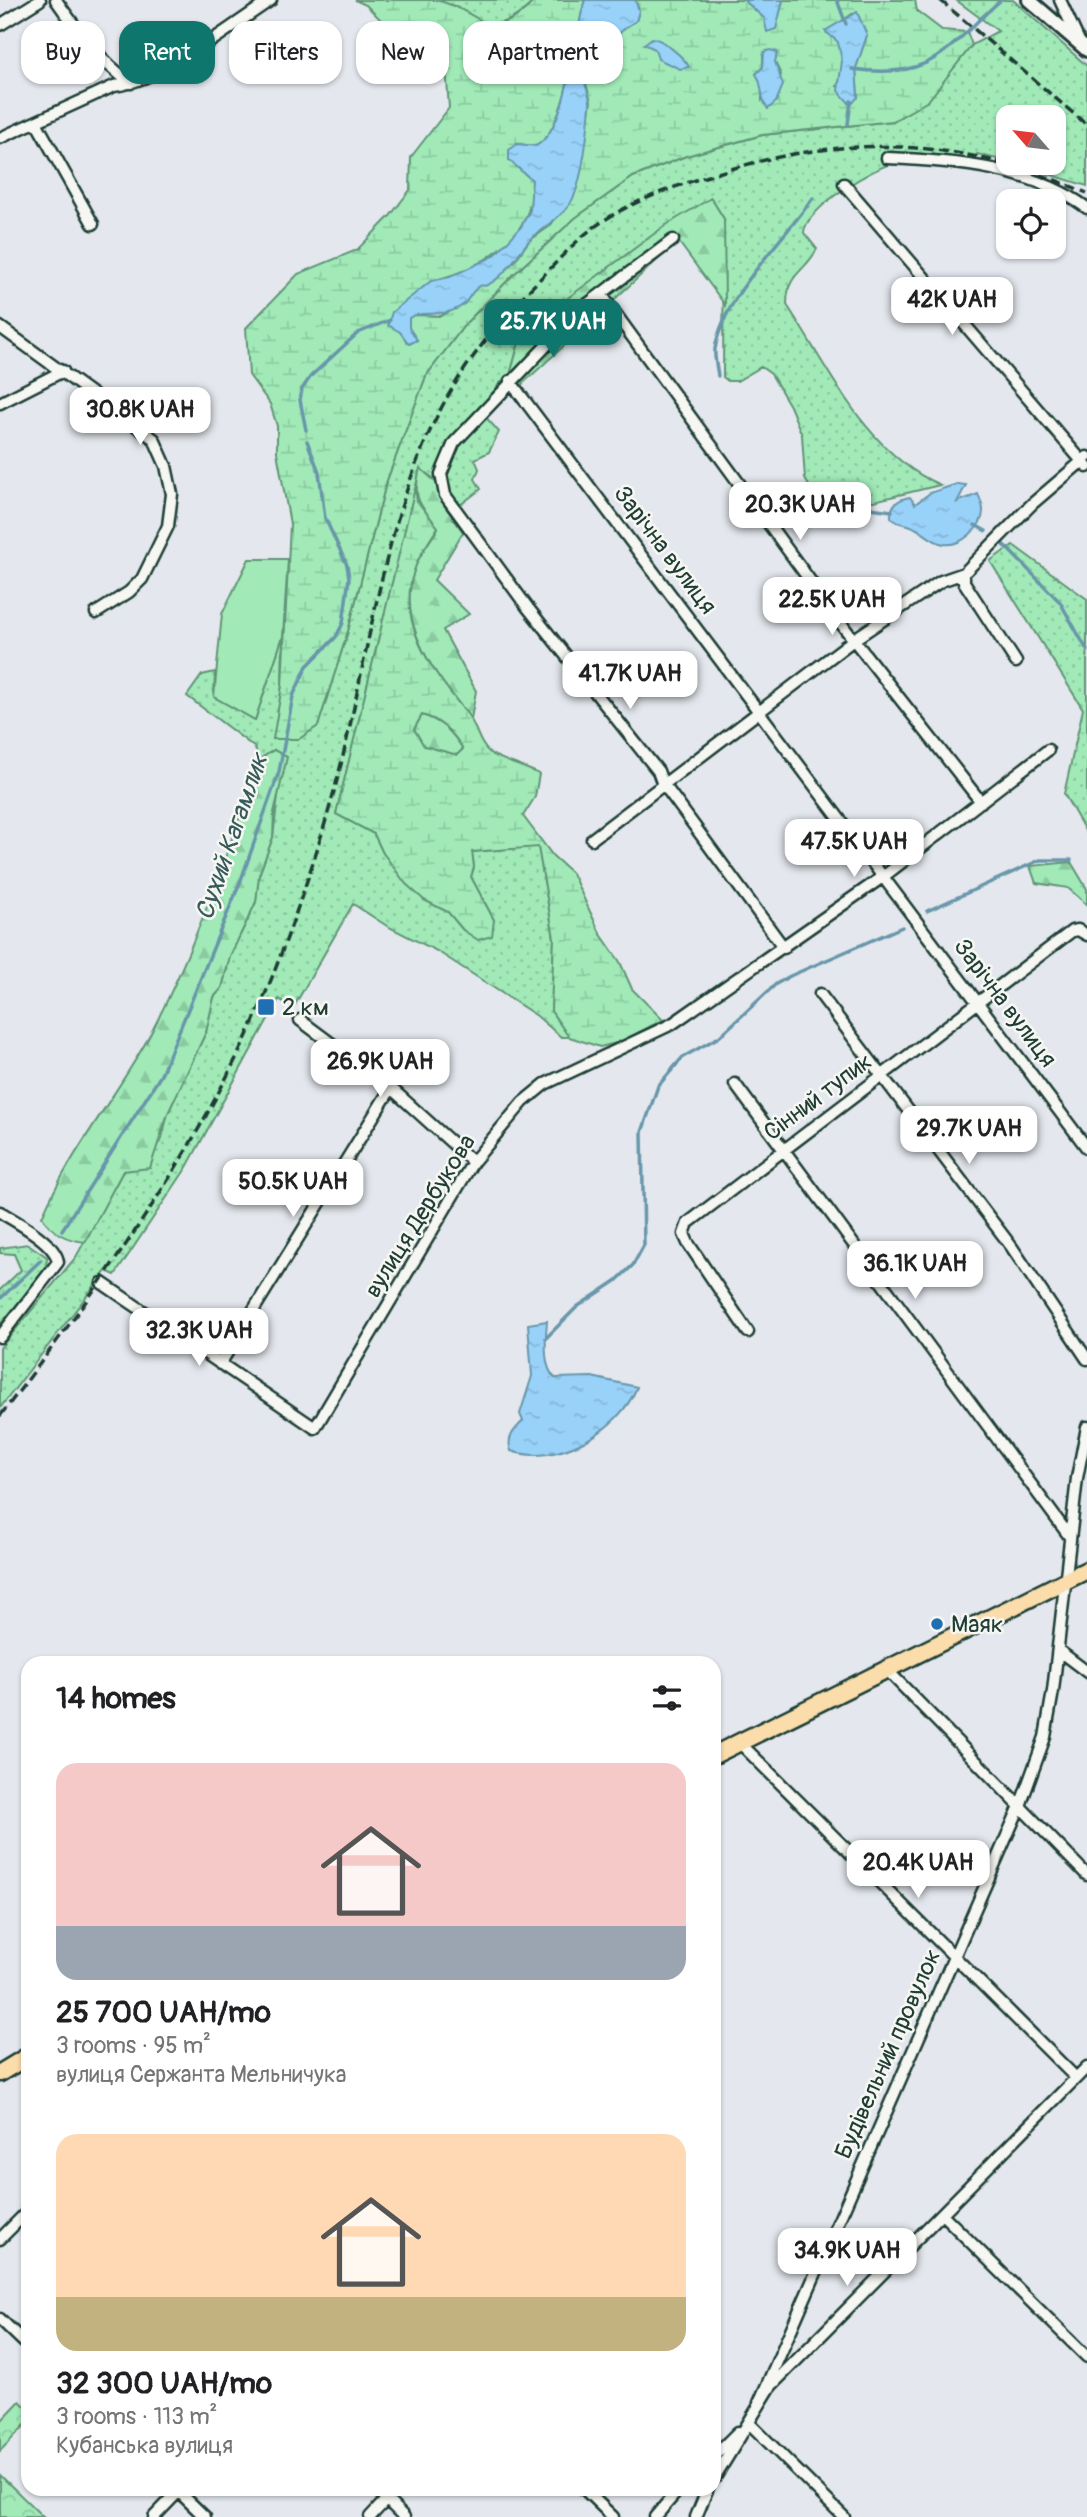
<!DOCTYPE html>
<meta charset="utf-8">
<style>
:root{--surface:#fff;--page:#f6f6f6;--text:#202124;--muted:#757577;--accent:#0f766e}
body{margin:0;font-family:Pangolin,sans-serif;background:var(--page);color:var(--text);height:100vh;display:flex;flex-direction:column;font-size:26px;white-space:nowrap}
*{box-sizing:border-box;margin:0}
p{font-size:23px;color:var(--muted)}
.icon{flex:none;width:38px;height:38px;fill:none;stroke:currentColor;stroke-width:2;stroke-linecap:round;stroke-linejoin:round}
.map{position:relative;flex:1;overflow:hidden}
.side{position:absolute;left:21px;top:1656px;width:700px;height:840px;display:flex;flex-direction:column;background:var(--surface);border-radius:21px;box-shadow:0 2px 5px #0004}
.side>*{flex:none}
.top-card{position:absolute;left:21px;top:21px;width:700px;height:63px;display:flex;gap:14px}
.needle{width:46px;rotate:298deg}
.fabs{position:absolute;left:996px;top:105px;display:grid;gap:14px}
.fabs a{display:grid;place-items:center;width:70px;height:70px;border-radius:14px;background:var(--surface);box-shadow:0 2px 5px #0004;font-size:35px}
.price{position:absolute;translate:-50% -60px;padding:0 16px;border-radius:14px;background:#fff;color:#222;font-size:23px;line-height:46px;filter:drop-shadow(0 2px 4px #0008)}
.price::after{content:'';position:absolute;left:50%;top:42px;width:21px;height:16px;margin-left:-10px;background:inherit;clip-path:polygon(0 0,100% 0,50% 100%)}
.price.selected{background:var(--accent);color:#fff}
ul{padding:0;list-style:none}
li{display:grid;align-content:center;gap:14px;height:371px;padding:0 35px}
li span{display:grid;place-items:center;height:217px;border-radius:21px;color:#555}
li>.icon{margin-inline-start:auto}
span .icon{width:126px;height:126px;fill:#fffc;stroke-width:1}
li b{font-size:30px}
h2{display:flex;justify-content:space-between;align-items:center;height:84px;padding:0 35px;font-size:30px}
.chip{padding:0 24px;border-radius:21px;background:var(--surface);box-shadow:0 2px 5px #0004;font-size:24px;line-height:63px}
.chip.selected{background:var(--accent);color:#fff}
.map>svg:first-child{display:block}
.grass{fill:url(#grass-dots);stroke:#609476;stroke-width:2}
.forest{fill:url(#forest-firs);stroke:#609476;stroke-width:2}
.wetland{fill:url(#wetland-marsh);stroke:#609476;stroke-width:2;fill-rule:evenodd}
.park{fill:url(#park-crowns);stroke:#609476;stroke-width:2}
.garden{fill:#a1eab8;stroke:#609476;stroke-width:2}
.water{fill:url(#water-ripples);stroke:#6896aa;stroke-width:2}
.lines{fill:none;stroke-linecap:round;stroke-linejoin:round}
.stream{stroke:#6896aa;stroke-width:3.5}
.minor-casing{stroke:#1f3d34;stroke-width:15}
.tertiary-casing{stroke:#1f3d34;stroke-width:18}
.primary-casing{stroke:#1f3d34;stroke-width:21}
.minor{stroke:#f6f6f2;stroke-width:10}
.tertiary{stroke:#f6f6f2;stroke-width:12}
.primary{stroke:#faddab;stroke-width:16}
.rail{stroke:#1f3d34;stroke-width:3.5;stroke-dasharray:10 5;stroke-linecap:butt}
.poi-dot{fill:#1f6fb2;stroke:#f6f6f2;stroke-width:2.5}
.labels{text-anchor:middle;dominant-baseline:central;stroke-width:5;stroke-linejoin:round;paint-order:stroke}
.street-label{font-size:24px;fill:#1f3d34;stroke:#f6f6f2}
.poi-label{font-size:24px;fill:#1f3d34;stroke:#f6f6f2;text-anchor:start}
.water-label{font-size:26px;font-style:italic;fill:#375b5b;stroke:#f6f6f2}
</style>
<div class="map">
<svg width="1087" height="2517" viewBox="0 0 1087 2517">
<defs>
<pattern id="grass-dots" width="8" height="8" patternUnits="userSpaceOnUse" patternTransform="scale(1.75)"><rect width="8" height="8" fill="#a1eab8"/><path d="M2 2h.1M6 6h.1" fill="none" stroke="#8aca9f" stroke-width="1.8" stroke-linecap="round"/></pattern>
<pattern id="forest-firs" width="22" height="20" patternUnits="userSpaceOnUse" patternTransform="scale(1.75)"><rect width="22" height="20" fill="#a1eab8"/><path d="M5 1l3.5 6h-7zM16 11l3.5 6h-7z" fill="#8aca9f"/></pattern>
<pattern id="wetland-marsh" width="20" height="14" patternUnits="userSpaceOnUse" patternTransform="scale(1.75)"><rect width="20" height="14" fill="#a1eab8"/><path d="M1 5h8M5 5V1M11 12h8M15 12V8" fill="none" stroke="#8aca9f"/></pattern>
<pattern id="park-crowns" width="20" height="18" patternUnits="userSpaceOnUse" patternTransform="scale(1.75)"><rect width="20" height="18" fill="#a1eab8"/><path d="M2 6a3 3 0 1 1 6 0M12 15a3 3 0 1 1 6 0" fill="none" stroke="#8aca9f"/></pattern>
<pattern id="water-ripples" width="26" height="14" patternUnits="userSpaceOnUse" patternTransform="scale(1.75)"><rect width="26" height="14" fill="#99d2f9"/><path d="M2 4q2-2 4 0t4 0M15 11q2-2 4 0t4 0" fill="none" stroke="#83b5d6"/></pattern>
</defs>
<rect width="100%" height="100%" fill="#e4e8ee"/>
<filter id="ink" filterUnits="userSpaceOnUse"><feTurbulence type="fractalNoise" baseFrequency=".0143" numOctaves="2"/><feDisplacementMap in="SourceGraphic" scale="14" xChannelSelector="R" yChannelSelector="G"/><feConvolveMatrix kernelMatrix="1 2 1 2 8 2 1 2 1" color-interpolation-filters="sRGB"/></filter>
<g filter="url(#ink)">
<path class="grass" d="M436,0h99c-39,41 -55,20 -99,0z
M956,0h57l74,66v120l-74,-23h41v-46h-46v45l-31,-8 -10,16c-19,-2 -54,-9 -71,-7 -21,2 -93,48 -92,70l13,16c-13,25 -30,23 -30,56 42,64 80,149 153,180l-66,16 -42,-3 -21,-9 -6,-10 -3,-44 -12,-29 -19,-32 -10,-7 -24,14h-9l-5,-4 1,-158 -13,-21 -189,134 -12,43 -11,9 -17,29 17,19 -10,20 -14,7 4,10 -4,10 6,10 -21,16 -13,-17 -27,-19 -84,345 38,20 9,19 41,47 24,12 15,18 31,-10 -23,-43 3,-10 -2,-15 66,-6 16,92 -3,73 18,26h-8l-24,-21 -100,-65 -50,-25 -34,-22 -60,104 -14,-9 -92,168 -72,108 -9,-4 -106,137v-60l76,-91 47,-86 38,-29 7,-29 38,-81 8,-35 8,-9 8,-32 26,-54 3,-27 14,-38 6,-49 -5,-38 -14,9 -6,-12 -67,-51 15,-21 13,-3 -1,25 41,23 28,-84 -1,50 -8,53 44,-13 30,-95 38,-148 40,-107 40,-53 47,-48 62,-57 58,-41 53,-21 77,-21 130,-14 34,-20 45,-56 26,-14z
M1013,545l74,54v235l-23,-40 19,-85 -93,-148z
M28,1244l19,13 -1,12 -46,56v-35l21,-20 -7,-16 -14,-1v-5z"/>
<path class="forest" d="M711,198l13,21 1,86 -47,-64 -159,146 -9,-12 12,-43 144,-107z
M420,468l18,16 6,21 19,27 -29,48 35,34 -26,16 33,61 -5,28c-35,-43 -78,-96 -55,-154 5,-13 15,-25 22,-37 -19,-24 -26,-29 -18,-60z
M422,715c20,6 30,17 41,34l-6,6 -33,-9 -10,-17z
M274,750l13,7 -13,56 -1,24 -14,38 -3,27 -26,54 -8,32 -8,9 -8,35 -38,81 -18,55 -27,3 -38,71c-19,-2 -32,-9 -43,-25 28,-66 75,-121 109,-184 46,-88 76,-181 109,-274z
M1071,862l16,27v16l-19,-17 -32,-5 -6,-17z"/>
<path class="wetland" d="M355,0c23,0 59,0 81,0 48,11 52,49 99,0h50c-11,34 -17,129 -49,146l-19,-2 -8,16 23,20c5,56 -52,90 -101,101l-31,51 9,12 8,-4 -8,-12v-10l4,-3 28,1 23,-12 12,-16 38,-26 15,-21 21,-15 27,-38 14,-87 -8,-28c6,-10 14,-11 22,-19 15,-15 6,-19 31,-33l3,-10 -4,-11h109l32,28 7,-28h132l2,11 25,19 25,2 5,13 -44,56 -35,20 -131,14 -76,21 -53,21 -58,41 -62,57 -47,48 -40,53 -40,107 -38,148 -30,95 -19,13h-26l9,-53 8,-162 -13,-72v-26l-7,-22 -21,-29 -3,-47 52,-54 59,-24 33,-34 20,-26 1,-33 38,-49 -3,-41 -51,-33 -29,-29zM852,14l15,21 -11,33 2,29 -21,-11c8,-14 6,-35 -1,-49l-9,-4zM767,51l10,1 -2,10 6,13 -19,25v-17l-6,-9 7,-7v-12z
M415,488l2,13 21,26c-7,12 -17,25 -22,38 -23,59 18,107 52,150 9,12 10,28 22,38 6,5 37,15 49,21l-4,23 -12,19 30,40 19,17 28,60 20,29 12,27 31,31 -43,22 -20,5 -31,-10 -18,-26 3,-73 -16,-91 -66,5 2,15 -3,10 23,43 -2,16 -14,4 -15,-10 -15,-18 -24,-12 -18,-16 -23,-31 -9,-19 -38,-20zM422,715c19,5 31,17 41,34l-6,6 -33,-9 -10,-17z"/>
<path class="park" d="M20,2401l8,8v13l-28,29v-29z
M0,2475l43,42h-43z"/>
<path class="garden" d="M249,559h39l-5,77 -28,84 -41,-23 8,-83z"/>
<path class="water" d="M585,0h50l4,11 -3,10c-25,14 -16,18 -31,33 -8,8 -16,9 -22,19 0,10 8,22 7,31 -2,27 -5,57 -13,84 -8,29 -32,35 -49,54 -12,14 -23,35 -41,43 -8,3 -2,-3 -9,2 -6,4 -9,12 -14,17 -19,16 -43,5 -55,14v10l8,12 -8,4 -9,-12 -12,-7 4,-13 39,-31 19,-4 44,-21 27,-29 9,-17 2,-30 -23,-20v-10l8,-6 19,2c32,-17 38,-112 49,-146z
M744,0h39l-7,29 -9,3 -3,-14z
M857,12l10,23 -11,33 2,29 -7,8 -13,-14 4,-30 -4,-19 -13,-11z
M652,38c9,0 33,20 37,29l-9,2 -22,-10 -3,-10 -11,-5z
M770,50l7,2 -2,10 8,23 -7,17 -8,7c-9,-10 -4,-24 -12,-35l7,-7 1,-15z
M957,484l9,1 -9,17 21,-8c2,5 5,11 5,16 1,17 -23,37 -39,34 -12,-2 -19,-11 -29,-16 -9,-6 -17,-2 -24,-11 -1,-13 8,-18 19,-20l5,7 15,-11z
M547,1321c-1,16 -5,46 8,57l37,-1 45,10c-18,44 -80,80 -126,64 -5,-13 3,-21 12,-30l-3,-7 12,-38 -4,-52z"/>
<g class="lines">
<path class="stream" d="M837,0l9,24
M852,69c84,12 94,-22 149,-69
M848,124l3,-23
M718,376c-1,-9 -4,-18 -3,-27 9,-54 67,-107 98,-151
M306,430l-6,-30 2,-11 9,-13 47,-43 32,-13
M796,490l24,11 72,10
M975,525l11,6
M1004,545l56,57 27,48
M927,911l113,-51h31
M62,1230l99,-155 80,-195 38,-108 14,-76 14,-30 29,-29 7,-14 6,-45 -2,-13 -22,-47 -6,-46 -12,-31
M0,1299l41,-39
M546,1338l31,-31 39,-26 17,-16 11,-20 -2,-113 16,-46 25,-29 36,-20 57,-53 14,-8 112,-49"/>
<g class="minor-casing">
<path id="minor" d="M56,0c21,30 45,62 75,83
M1060,0l19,41
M0,25l40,-25
M36,122l57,102
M0,138l114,-52c54,-8 111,-56 157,-86
M887,158c67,3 144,9 200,50
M844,184l243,283
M673,240l-92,69 -127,134 -13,31 4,21 83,113 130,163 4,11 122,166
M601,294l245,336 135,172
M0,327l154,112 12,27 6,28 -4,32 -26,53 -13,13 -33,21
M510,381l577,767
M0,403l63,-32
M964,573v9l52,80
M592,839l264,-201 85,-57 23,-8 68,-69 55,-47
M820,994l191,252 76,113
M300,1020l91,68 82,74
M735,1084l335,453
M0,1212c17,10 56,31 58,50l-58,75
M102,1283l213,145 158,-266 50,-60 22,-18 127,-60 212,-148 164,-126
M748,1332l-60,-89 -4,-9 4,-11 384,-292 6,-1 9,5
M220,1364l171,-276
M1058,1650l29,22
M887,1670l200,205
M740,1743l336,335
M942,2214l145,143
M0,2239l28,-28
M0,2319l28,27
M759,2403l261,-597 25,-69 8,-46 24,-213 10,-51
M749,2423l95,94
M714,2456l24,-24
M714,2479l57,-93 316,-319
M175,2488l30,29
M375,2488l29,29
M583,2488l30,29
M154,2517l24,-25
M370,2517l27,-29
M655,2517l25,-29
M696,2517l12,-29"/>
</g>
<g class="tertiary-casing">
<path id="tertiary" d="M1029,0l58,50"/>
</g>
<g class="primary-casing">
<path id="primary" d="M714,1755l373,-185
M0,2073l28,-17"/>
</g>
<use href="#minor" class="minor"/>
<use href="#tertiary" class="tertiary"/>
<use href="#primary" class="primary"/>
<path class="rail" d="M940,0l147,125
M0,1416c109,-142 214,-285 278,-454 22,-58 42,-118 58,-178 33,-125 49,-284 116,-395 24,-40 54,-76 87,-109 17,-17 35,-38 54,-52 39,-29 92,-45 138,-59 125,-37 237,-28 356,24"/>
</g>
</g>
<g class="poi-dot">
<rect x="257" y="998" width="18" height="18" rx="3.5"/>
<circle cx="937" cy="1624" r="7"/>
</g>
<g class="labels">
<g class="street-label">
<text transform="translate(665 550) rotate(53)">Зарічна вулиця</text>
<text transform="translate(1005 1003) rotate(53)">Зарічна вулиця</text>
<text transform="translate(818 1097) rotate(-37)">Сінний тупик</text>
<text transform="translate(420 1216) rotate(-58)">вулиця Дербукова</text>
<text transform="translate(888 2054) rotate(-66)">Будівельний провулок</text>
</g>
<g class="poi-label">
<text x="282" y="1007">2 км</text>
<text x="951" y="1624">Маяк</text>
</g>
<g class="water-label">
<text transform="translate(232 837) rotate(-71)">Сухий Кагамлик</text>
</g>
</g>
</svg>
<div class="fabs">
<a><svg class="needle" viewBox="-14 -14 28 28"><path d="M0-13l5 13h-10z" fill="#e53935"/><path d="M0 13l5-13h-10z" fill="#757577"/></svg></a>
<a><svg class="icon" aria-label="locate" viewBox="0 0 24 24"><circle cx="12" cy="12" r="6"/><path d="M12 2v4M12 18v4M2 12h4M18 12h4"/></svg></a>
</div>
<b class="price" style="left:952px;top:337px">42K UAH</b>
<b class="price selected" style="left:553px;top:359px">25.7K UAH</b>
<b class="price" style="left:140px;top:447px">30.8K UAH</b>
<b class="price" style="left:800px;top:542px">20.3K UAH</b>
<b class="price" style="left:832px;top:637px">22.5K UAH</b>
<b class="price" style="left:630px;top:711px">41.7K UAH</b>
<b class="price" style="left:854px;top:879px">47.5K UAH</b>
<b class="price" style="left:380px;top:1099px">26.9K UAH</b>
<b class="price" style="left:969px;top:1166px">29.7K UAH</b>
<b class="price" style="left:293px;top:1219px">50.5K UAH</b>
<b class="price" style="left:915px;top:1301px">36.1K UAH</b>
<b class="price" style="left:199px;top:1368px">32.3K UAH</b>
<b class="price" style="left:918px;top:1900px">20.4K UAH</b>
<b class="price" style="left:847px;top:2288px">34.9K UAH</b>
<div class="top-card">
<a class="chip">Buy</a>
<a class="chip selected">Rent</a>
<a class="chip">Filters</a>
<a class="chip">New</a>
<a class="chip">Apartment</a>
</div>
<section class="side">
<h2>14 homes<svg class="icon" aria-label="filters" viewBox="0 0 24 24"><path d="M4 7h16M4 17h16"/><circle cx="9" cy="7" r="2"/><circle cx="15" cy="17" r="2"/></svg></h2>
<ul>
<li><span style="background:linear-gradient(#f6c9c9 75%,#9aa5b1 0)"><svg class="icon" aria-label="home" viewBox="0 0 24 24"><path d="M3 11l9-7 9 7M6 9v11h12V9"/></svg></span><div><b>25 700 UAH/mo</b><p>3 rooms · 95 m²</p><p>вулиця Сержанта Мельничука</p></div></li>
<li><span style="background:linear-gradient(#ffd9b3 75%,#c2b280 0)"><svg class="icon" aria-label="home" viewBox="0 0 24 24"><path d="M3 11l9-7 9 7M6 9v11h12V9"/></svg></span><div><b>32 300 UAH/mo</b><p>3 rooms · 113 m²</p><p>Кубанська вулиця</p></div></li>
</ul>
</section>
</div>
